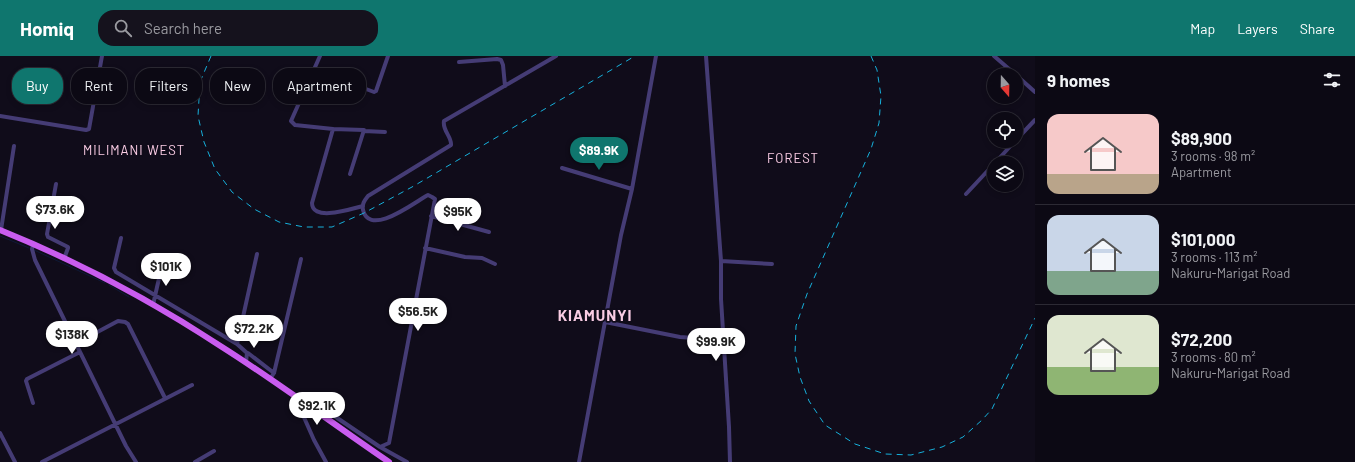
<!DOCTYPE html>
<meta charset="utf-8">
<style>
:root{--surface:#0c0914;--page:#15121d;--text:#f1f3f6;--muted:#9a9aa0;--line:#2c2a34;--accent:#0f766e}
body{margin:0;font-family:Barlow,sans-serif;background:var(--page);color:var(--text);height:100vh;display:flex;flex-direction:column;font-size:15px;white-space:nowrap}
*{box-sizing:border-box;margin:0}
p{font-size:13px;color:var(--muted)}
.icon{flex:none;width:22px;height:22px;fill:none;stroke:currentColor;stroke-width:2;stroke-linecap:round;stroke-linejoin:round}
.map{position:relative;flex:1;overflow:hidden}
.sheet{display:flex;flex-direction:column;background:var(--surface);width:320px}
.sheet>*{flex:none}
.hud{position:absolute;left:12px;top:12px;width:380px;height:36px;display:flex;gap:8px}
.needle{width:26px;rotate:160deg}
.tools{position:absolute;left:987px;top:12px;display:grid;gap:8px}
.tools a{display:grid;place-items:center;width:36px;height:36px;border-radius:50%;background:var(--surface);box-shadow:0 2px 6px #0003,0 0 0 1px var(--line);font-size:20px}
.price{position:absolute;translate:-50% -34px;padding:0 9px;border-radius:14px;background:#fff;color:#222;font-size:13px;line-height:26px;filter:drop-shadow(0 1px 2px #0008)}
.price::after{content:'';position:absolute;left:50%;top:24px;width:12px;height:9px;margin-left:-6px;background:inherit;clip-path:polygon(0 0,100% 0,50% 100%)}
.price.current{background:var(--accent);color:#fff}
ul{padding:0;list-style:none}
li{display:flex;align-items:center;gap:12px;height:100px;padding:0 12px}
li+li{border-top:1px solid var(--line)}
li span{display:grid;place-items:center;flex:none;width:112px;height:80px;border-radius:12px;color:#555}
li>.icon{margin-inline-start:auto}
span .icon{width:48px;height:48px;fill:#fffc;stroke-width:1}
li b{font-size:17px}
h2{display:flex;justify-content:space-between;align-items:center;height:48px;padding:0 12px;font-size:17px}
.chip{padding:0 14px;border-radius:16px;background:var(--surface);box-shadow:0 2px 6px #0003,0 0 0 1px var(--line);font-size:14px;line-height:36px}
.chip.current{background:var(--accent);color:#fff}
header{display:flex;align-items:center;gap:24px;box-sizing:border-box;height:56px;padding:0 20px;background:var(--accent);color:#fff}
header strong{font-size:19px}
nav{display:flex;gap:22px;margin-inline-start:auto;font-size:14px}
.search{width:280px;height:36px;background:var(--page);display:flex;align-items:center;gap:10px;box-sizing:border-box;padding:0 14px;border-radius:16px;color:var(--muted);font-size:15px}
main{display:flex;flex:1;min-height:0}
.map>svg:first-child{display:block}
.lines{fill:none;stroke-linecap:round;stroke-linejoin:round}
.stream{stroke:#0e1937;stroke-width:1}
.minor{stroke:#453c75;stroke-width:4}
.primary{stroke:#c95cef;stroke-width:6}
.rail{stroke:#16b0db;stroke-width:1;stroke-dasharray:6 5;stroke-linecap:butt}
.labels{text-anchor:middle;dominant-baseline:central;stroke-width:3.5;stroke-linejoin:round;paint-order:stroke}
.quarter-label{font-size:13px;letter-spacing:1px;fill:#facce4;stroke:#100c1a}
.district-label{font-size:15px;font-weight:bold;letter-spacing:1px;fill:#facce4;stroke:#100c1a}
</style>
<header>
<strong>Homiq</strong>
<div class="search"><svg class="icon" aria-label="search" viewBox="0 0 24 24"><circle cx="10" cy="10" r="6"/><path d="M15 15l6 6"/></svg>Search here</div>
<nav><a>Map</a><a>Layers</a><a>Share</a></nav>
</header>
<main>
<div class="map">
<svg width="1035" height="406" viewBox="0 0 1035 406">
<rect width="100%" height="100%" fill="#100c1a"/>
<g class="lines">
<path class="stream" d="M0,180l29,12
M34,194l71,33
M109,229l20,12"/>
<path class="minor" d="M320,0l-29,65 4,4 38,4 31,1 -14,44
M706,0l15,205v38l8,128 1,35
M994,0l22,19
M459,6l38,-3 4,1 2,5 2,21
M1016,19l19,17
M358,30l16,6 2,-1 12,-35
M0,60l86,14 3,-1 13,-73
M333,73l-21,74c0,19 39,6 51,3
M364,75l21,1
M1016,84l19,-20
M995,107l20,-22
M562,112l70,21
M56,128l-9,50 1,3 20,10v1l-4,11
M966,138l28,-30
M431,160l58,16
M1,174l13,-84
M121,182l-7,30 2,4 121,72 10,9 -1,9
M33,189l-1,4 3,11 91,186 10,16
M425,192l40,9 17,1 13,6
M721,205l51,3
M153,249l9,-40
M605,266l75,15 43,3
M75,288l43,-23 7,1 3,2 37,74
M237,288l20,-90
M248,297l26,20
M270,323l4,-6 27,-114
M295,341l19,43 12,22
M305,346l19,7 56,38 27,15
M33,347l-7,-22 1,-2 53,-27
M0,377l15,29
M380,391l9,-4 46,-244 -3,-2 -4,-2c-12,6 -58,43 -65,15 -1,-6 1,-9 5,-14l83,-51c1,-8 -9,-15 -7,-24l112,-65
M42,406l150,-77
M195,406l19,-11
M579,406l42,-227 11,-46 24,-133"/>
<path class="primary" d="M0,174c77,31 152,71 222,117 57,36 111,77 167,115"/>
<path class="rail" d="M211,0l-11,26 -2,34 6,26 11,27 17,23 22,17 25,13 25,5h28l32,-14 48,-26 223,-131
M871,0l6,14 4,26 -2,27 -8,26 -64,145 -11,32 -1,28 5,23 9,24 16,24 30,19 30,10 26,1 31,-8 21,-10 19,-17 10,-11 43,-91"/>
</g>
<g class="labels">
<g class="quarter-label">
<text x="134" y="94">MILIMANI WEST</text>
<text x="793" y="102">FOREST</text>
</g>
<g class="district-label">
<text x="595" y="259">KIAMUNYI</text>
</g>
</g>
</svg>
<div class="tools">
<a><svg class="needle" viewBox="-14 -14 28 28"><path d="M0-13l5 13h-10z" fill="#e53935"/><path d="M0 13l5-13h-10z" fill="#9a9aa0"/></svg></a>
<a><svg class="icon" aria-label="locate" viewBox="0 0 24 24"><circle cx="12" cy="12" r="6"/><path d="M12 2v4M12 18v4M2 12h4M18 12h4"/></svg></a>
<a><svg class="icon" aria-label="layers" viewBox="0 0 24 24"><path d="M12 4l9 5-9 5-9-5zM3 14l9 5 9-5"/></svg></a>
</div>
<b class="price current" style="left:599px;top:115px">$89.9K</b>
<b class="price" style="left:55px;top:174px">$73.6K</b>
<b class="price" style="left:458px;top:176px">$95K</b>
<b class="price" style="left:166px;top:231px">$101K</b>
<b class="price" style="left:418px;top:276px">$56.5K</b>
<b class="price" style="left:254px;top:293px">$72.2K</b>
<b class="price" style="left:72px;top:299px">$138K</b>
<b class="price" style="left:716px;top:306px">$99.9K</b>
<b class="price" style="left:317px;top:370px">$92.1K</b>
<div class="hud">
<a class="chip current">Buy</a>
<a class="chip">Rent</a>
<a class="chip">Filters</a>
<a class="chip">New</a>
<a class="chip">Apartment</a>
</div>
</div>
<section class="sheet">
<h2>9 homes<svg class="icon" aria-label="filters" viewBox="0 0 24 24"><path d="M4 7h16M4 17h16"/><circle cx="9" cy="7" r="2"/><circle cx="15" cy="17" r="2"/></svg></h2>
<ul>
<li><span style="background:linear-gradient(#f6c9c9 75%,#b9a48a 0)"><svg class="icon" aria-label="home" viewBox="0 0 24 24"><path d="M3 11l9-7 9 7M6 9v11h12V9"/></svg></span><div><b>$89,900</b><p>3 rooms · 98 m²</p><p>Apartment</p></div></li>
<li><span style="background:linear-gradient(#c9d6e8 70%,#7fa58c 0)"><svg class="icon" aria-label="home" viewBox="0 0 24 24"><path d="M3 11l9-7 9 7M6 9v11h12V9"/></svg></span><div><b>$101,000</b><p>3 rooms · 113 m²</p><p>Nakuru-Marigat Road</p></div></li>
<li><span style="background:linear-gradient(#dfe7d0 65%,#8fb573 0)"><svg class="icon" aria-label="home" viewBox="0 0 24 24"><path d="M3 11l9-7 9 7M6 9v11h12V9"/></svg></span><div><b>$72,200</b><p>3 rooms · 80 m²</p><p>Nakuru-Marigat Road</p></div></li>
</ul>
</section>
</main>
